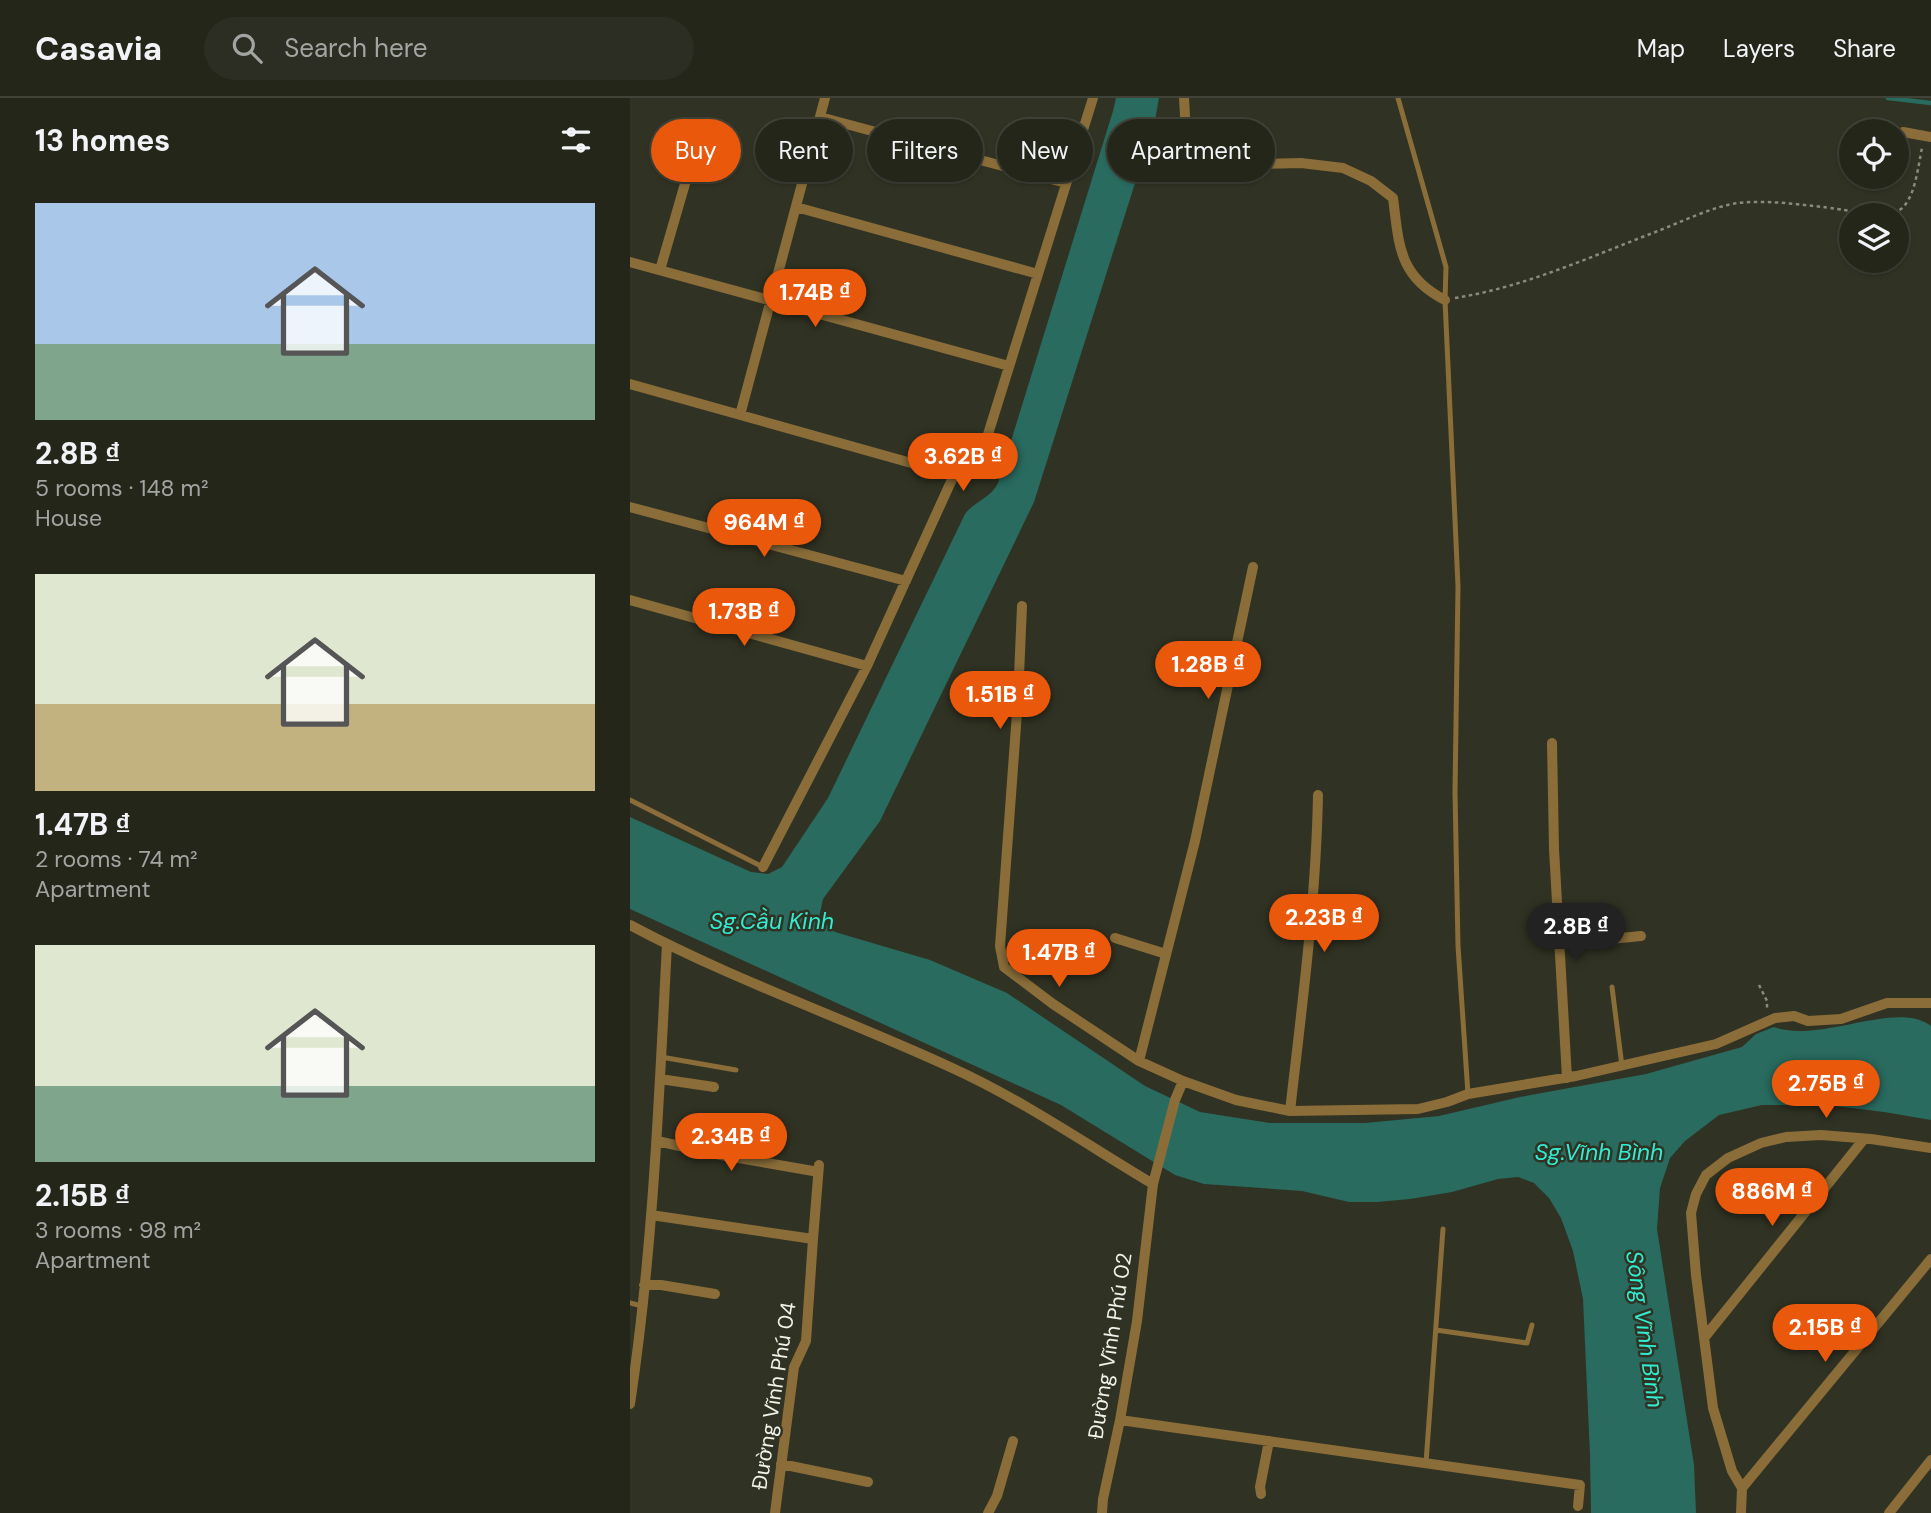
<!DOCTYPE html>
<meta charset="utf-8">
<style>
:root{--surface:#24261a;--page:#2c2e23;--text:#f1f3f6;--muted:#a3a5a2;--line:#414339;--accent:#ea580c}
body{margin:0;font-family:"DM Sans",sans-serif;background:var(--page);color:var(--text);height:100vh;display:flex;flex-direction:column;font-size:26px;white-space:nowrap}
*{box-sizing:border-box;margin:0}
p{font-size:23px;color:var(--muted)}
.icon{flex:none;width:38px;height:38px;fill:none;stroke:currentColor;stroke-width:2;stroke-linecap:round;stroke-linejoin:round}
.map{position:relative;flex:1;overflow:hidden}
.drawer{display:flex;flex-direction:column;background:var(--surface);width:630px}
.drawer>*{flex:none}
.hud{position:absolute;left:21px;top:21px;width:665px;height:63px;display:flex;gap:14px}
.buttons{position:absolute;left:1209px;top:21px;display:grid;gap:14px}
.buttons a{display:grid;place-items:center;width:70px;height:70px;border-radius:50%;background:var(--surface);box-shadow:0 2px 5px #0004,0 0 0 2px var(--line);font-size:35px}
.price{position:absolute;translate:-50% -60px;padding:0 16px;border-radius:24px;background:var(--accent);color:#fff;font-size:23px;line-height:46px;filter:drop-shadow(0 2px 4px #0008)}
.price::after{content:'';position:absolute;left:50%;top:42px;width:21px;height:16px;margin-left:-10px;background:inherit;clip-path:polygon(0 0,100% 0,50% 100%)}
.price.selected{background:#222;color:#fff}
ul{padding:0;list-style:none}
li{display:grid;align-content:center;gap:14px;height:371px;padding:0 35px}
li span{display:grid;place-items:center;height:217px;border-radius:0px;color:#555}
li>.icon{margin-inline-start:auto}
span .icon{width:126px;height:126px;fill:#fffc;stroke-width:1}
li b{font-size:30px}
h2{display:flex;justify-content:space-between;align-items:center;height:84px;padding:0 35px;font-size:30px}
.tag{padding:0 24px;border-radius:32px;background:var(--surface);box-shadow:0 2px 5px #0004,0 0 0 2px var(--line);font-size:24px;line-height:63px}
.tag.selected{background:var(--accent);color:#fff}
header{display:flex;align-items:center;gap:42px;box-sizing:border-box;height:98px;padding:0 35px;background:var(--surface);border-bottom:2px solid var(--line)}
header strong{font-size:33px}
nav{display:flex;gap:38px;margin-inline-start:auto;font-size:24px}
.search{width:490px;height:63px;background:var(--page);display:flex;align-items:center;gap:18px;box-sizing:border-box;padding:0 24px;border-radius:38px;color:var(--muted);font-size:26px}
main{display:flex;flex:1;min-height:0}
.map>svg:first-child{display:block}
.water{fill:#296b5f}
.lines{fill:none;stroke-linecap:round;stroke-linejoin:round}
.stream{stroke:#296b5f;stroke-width:4.5}
.path{stroke:#898b7f;stroke-width:2.5;stroke-dasharray:3.5 3.5;stroke-linecap:butt}
.lane{stroke:#8a6d39;stroke-width:5}
.street{stroke:#8a6d39;stroke-width:10}
.labels{text-anchor:middle;dominant-baseline:central;stroke-width:5;stroke-linejoin:round;paint-order:stroke}
.street-label{font-size:21px;fill:#f1f2e9;stroke:#303223}
.water-label{font-size:23px;font-style:italic;fill:#31ecd1;stroke:#303223}
</style>
<header>
<strong>Casavia</strong>
<div class="search"><svg class="icon" aria-label="search" viewBox="0 0 24 24"><circle cx="10" cy="10" r="6"/><path d="M15 15l6 6"/></svg>Search here</div>
<nav><a>Map</a><a>Layers</a><a>Share</a></nav>
</header>
<main>
<section class="drawer">
<h2>13 homes<svg class="icon" aria-label="filters" viewBox="0 0 24 24"><path d="M4 7h16M4 17h16"/><circle cx="9" cy="7" r="2"/><circle cx="15" cy="17" r="2"/></svg></h2>
<ul>
<li><span style="background:linear-gradient(#a9c7e8 65%,#7fa58c 0)"><svg class="icon" aria-label="home" viewBox="0 0 24 24"><path d="M3 11l9-7 9 7M6 9v11h12V9"/></svg></span><div><b>2.8B ₫</b><p>5 rooms · 148 m²</p><p>House</p></div></li>
<li><span style="background:linear-gradient(#dfe7d0 60%,#c2b280 0)"><svg class="icon" aria-label="home" viewBox="0 0 24 24"><path d="M3 11l9-7 9 7M6 9v11h12V9"/></svg></span><div><b>1.47B ₫</b><p>2 rooms · 74 m²</p><p>Apartment</p></div></li>
<li><span style="background:linear-gradient(#dfe7d0 65%,#7fa58c 0)"><svg class="icon" aria-label="home" viewBox="0 0 24 24"><path d="M3 11l9-7 9 7M6 9v11h12V9"/></svg></span><div><b>2.15B ₫</b><p>3 rooms · 98 m²</p><p>Apartment</p></div></li>
</ul>
</section>
<div class="map">
<svg width="1301" height="1415" viewBox="0 0 1301 1415">
<rect width="100%" height="100%" fill="#303223"/>
<path class="water" d="M486,0h43l-4,22 -121,382 -154,319 -57,78 -4,19 16,14 95,28 77,33 138,93 55,26 70,11h95l74,-7 81,-19 126,-23 96,-27 14,-13 18,-7c45,17 124,-28 157,-1v94l-47,-8 -57,-7h-65l-43,10 -34,26 -15,17 -10,30 -3,41 37,236 2,48h-105l-1,-58 -7,-156 -10,-48 -12,-33 -12,-20 -15,-15 -16,-6 -20,2 -46,13 -42,7 -33,3h-28l-47,-11 -98,-7 -29,-9 -114,-70 -431,-196v-92l121,55 17,2 14,-7 46,-69 137,-284c10,-13 26,-16 33,-31l115,-372z"/>
<g class="lines">
<path class="stream" d="M1258,0l43,5"/>
<path class="path" d="M825,200c70,-11 137,-42 203,-67 23,-9 56,-25 80,-28 28,-3 57,1 85,4 17,2 61,11 75,4 17,-9 20,-45 24,-63
M1129,887l8,16v7"/>
<path class="lane" d="M768,0l48,169 -1,33 13,286 -3,206 3,154 10,148
M0,702l133,67
M982,889l10,79
M31,959l75,13
M0,1205l12,3
M806,1232l91,13 5,-18
M796,1365l17,-234"/>
<path class="street" d="M554,0l2,36 -2,17 8,14 22,8 46,-9 41,-1 42,5 28,13 22,17c6,46 5,78 52,102
M190,19l246,66
M1273,34l28,5
M166,109l242,67
M0,164l379,104
M30,172l40,-138
M0,286l324,91
M110,317l85,-317
M0,409l276,74
M0,502l237,66
M392,508l-4,93 -18,247 4,21 49,37 86,57 44,20
M922,645l2,106 13,229
M133,769l104,-201 87,-191 25,-12 114,-365
M0,827c103,55 214,93 320,142 71,32 136,77 203,117
M485,840l51,16
M929,846l82,-8
M509,963l56,-220 58,-274
M30,981l54,8
M660,1013c12,-105 26,-210 28,-316
M27,1043l64,14 92,16
M21,1117l162,24 -7,102 -12,26 -19,146
M183,1141l6,-74
M14,1187h17l54,9
M1074,1240l160,-199
M0,1306c23,-152 29,-306 37,-460
M490,1322l460,65 -2,21
M151,1366l87,18
M1112,1390l189,-229
M631,1396l-1,-7 9,-46
M358,1415l9,-17 16,-55
M472,1415l1,-14 17,-79 17,-99 16,-137 22,-84 8,-19 53,19 54,11 128,-2 29,-7 21,-8 108,-18 140,-32 59,-26 19,-2 14,5 33,-2 46,-16h44
M1111,1415l1,-25 -10,-17 -19,-63 -17,-133 -5,-62 5,-19 10,-19 22,-17 33,-15 25,-6 35,-2 50,4 60,9
M1259,1415l42,-53"/>
</g>
<g class="labels">
<g class="street-label">
<text transform="translate(480 1248) rotate(-81)">Đường Vĩnh Phú 02</text>
<text transform="translate(144 1298) rotate(-81)">Đường Vĩnh Phú 04</text>
</g>
<g class="water-label">
<text x="142" y="823">Sg.Cầu Kinh</text>
<text x="969" y="1054">Sg.Vĩnh Bình</text>
<text transform="translate(1015 1231) rotate(82)">Sông Vĩnh Bình</text>
</g>
</g>
</svg>
<div class="buttons">
<a><svg class="icon" aria-label="locate" viewBox="0 0 24 24"><circle cx="12" cy="12" r="6"/><path d="M12 2v4M12 18v4M2 12h4M18 12h4"/></svg></a>
<a><svg class="icon" aria-label="layers" viewBox="0 0 24 24"><path d="M12 4l9 5-9 5-9-5zM3 14l9 5 9-5"/></svg></a>
</div>
<b class="price" style="left:185px;top:231px">1.74B ₫</b>
<b class="price" style="left:333px;top:395px">3.62B ₫</b>
<b class="price" style="left:134px;top:461px">964M ₫</b>
<b class="price" style="left:114px;top:550px">1.73B ₫</b>
<b class="price" style="left:578px;top:603px">1.28B ₫</b>
<b class="price" style="left:370px;top:633px">1.51B ₫</b>
<b class="price" style="left:694px;top:856px">2.23B ₫</b>
<b class="price selected" style="left:946px;top:865px">2.8B ₫</b>
<b class="price" style="left:429px;top:891px">1.47B ₫</b>
<b class="price" style="left:1196px;top:1022px">2.75B ₫</b>
<b class="price" style="left:101px;top:1075px">2.34B ₫</b>
<b class="price" style="left:1142px;top:1130px">886M ₫</b>
<b class="price" style="left:1195px;top:1266px">2.15B ₫</b>
<div class="hud">
<a class="tag selected">Buy</a>
<a class="tag">Rent</a>
<a class="tag">Filters</a>
<a class="tag">New</a>
<a class="tag">Apartment</a>
</div>
</div>
</main>
